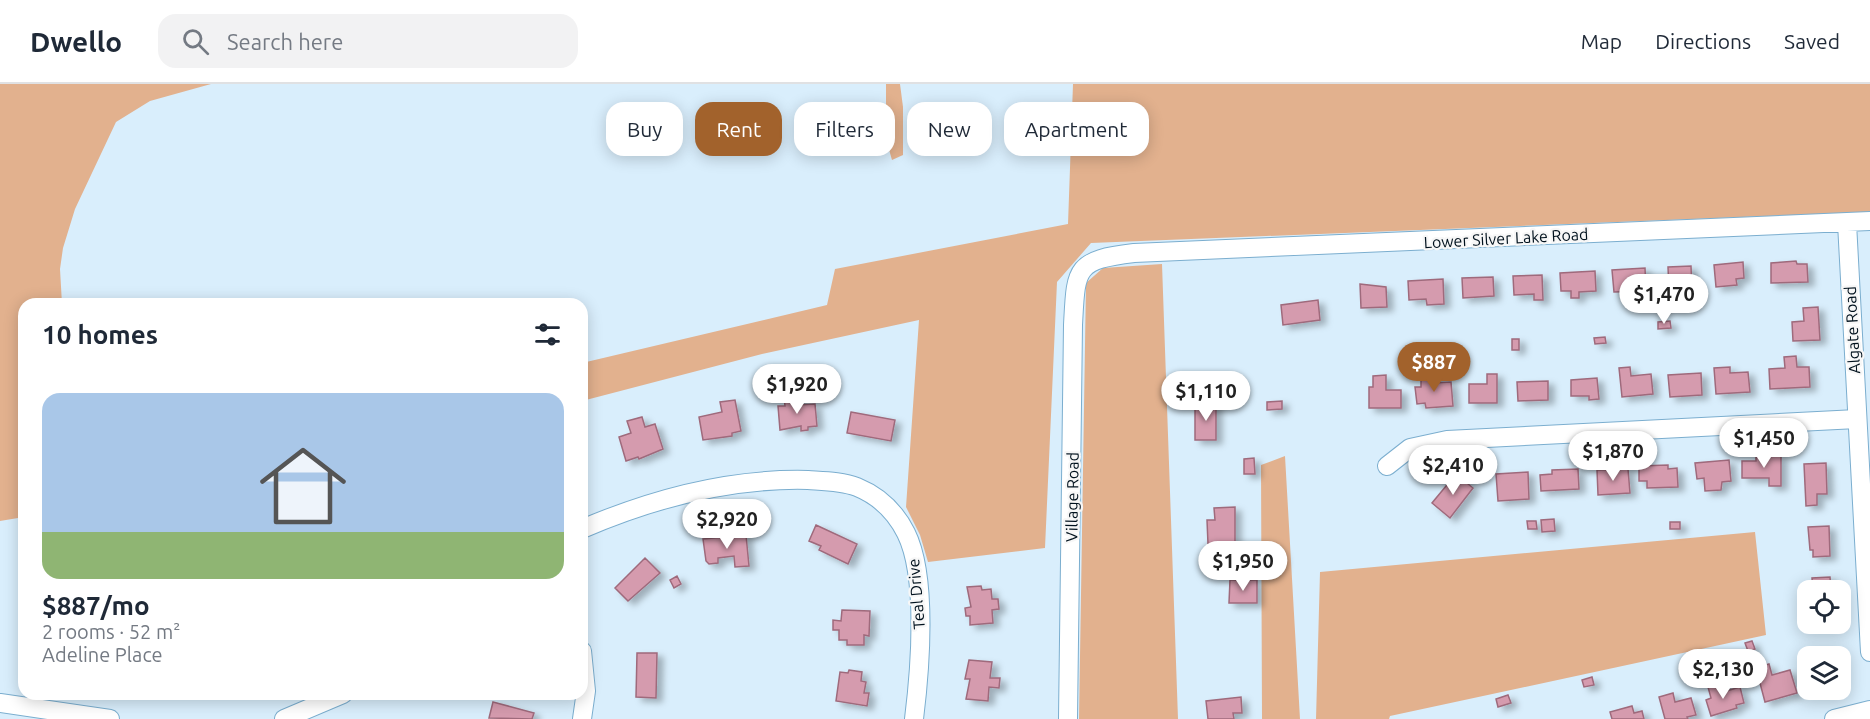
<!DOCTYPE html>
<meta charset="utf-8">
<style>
:root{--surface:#fff;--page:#f2f2f3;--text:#1f2937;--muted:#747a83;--line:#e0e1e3;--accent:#a2622c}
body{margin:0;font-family:Ubuntu,sans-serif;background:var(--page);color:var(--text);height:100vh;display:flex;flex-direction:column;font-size:22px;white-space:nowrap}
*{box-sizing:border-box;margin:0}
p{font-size:20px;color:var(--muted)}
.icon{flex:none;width:33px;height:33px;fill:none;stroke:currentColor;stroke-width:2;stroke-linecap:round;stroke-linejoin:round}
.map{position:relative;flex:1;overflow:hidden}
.side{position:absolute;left:18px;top:214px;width:570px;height:402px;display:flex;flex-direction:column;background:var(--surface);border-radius:18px;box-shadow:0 3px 15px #0003}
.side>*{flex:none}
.banner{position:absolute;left:606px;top:18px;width:570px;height:54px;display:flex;gap:12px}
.controls{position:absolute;left:1797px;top:496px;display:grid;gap:12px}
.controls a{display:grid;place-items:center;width:54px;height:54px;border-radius:12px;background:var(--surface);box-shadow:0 3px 15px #0003;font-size:30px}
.price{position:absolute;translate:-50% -51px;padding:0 14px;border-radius:21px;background:#fff;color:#222;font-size:20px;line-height:39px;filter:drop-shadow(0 2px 3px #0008)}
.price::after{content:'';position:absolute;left:50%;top:36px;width:18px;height:14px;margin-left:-9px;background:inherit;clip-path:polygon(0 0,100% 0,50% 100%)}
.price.selected{background:var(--accent);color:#fff}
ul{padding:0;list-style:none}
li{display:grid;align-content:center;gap:12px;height:318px;padding:0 24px}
li span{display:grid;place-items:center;height:186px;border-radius:18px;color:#555}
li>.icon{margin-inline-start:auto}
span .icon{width:108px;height:108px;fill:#fffc;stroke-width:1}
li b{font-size:26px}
h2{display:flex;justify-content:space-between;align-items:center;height:72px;padding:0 24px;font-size:26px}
.chip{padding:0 21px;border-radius:18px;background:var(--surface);box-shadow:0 3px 15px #0003;font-size:21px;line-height:54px}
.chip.selected{background:var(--accent);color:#fff}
header{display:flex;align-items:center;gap:36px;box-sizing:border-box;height:84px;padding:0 30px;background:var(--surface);border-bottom:2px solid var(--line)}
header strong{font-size:28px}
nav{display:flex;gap:33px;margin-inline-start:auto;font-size:21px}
.search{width:420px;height:54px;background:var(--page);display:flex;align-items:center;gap:15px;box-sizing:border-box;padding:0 21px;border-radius:18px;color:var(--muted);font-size:22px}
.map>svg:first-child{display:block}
.green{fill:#e2b18e}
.building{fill:#d59bae;stroke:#9f6a7c;stroke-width:1.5;filter:url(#shadow)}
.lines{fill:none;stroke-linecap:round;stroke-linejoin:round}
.minor-casing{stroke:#7baecf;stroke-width:20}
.minor{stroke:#fff;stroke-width:18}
.labels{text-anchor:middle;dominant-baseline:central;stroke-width:4.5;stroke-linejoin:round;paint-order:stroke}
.street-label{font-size:16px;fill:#00111d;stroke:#f7f7f7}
</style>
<header>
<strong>Dwello</strong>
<div class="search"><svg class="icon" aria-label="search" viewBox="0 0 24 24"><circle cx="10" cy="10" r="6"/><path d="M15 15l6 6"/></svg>Search here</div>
<nav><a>Map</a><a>Directions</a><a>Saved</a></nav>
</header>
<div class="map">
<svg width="1870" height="635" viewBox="0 0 1870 635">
<defs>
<filter id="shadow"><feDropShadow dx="6" dy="4" stdDeviation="3" flood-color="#0004"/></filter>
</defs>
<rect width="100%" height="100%" fill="#d9eefc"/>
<path class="green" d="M0,0h211l-61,17 -34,21 -41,87 -12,39 -3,21 2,35h-38v213l-24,4z
M886,0h14l3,23v48l-11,5 -6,-21z
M1073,0h797v128l-779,31 -34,39 -12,266 -117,14 -8,-27 -14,-28 13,-187 -157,34 -180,47v-38l245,-58 8,-36 233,-45z
M1162,180l16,455h-99l7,-436 17,-15z
M1285,372l15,263h-38l-1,-254z
M1755,448l11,103 -376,81 -1,3h-73l4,-147z"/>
<path class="building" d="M1796,177l1,3h10l1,18 -37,1v-20z
M1743,178l1,16 -8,1 1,6 -21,2 -2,-22z
M1691,182l1,24 -23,1 -1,-24z
M1645,184l1,23 -32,1 -2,-22z
M1595,187l1,20 -17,1v6h-8v-7h-10l-1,-18z
M1542,191l1,25h-9v-6l-20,1 -1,-19z
M1493,193l1,19 -31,2 -1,-20z
M1443,195l1,25 -17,1 -1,-6 -17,1 -1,-19z
M1360,200l26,3 1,20 -26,1z
M1318,216l2,20 -37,5 -2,-20z
M1818,223l2,33 -27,1 -1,-19 12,-1 -1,-13z
M1670,237l1,7 -13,1v-7z
M1605,253l1,6 -11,1 -1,-6z
M1512,255h7v11h-7z
M1796,272l1,11h12l1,20 -40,2 -1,-20 16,-1 -1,-11z
M1630,283l1,9 20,-2 2,20 -31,3 -3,-29z
M1730,283v6l18,-1 2,20 -34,2 -2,-26z
M1701,289l1,22 -32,2 -2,-22z
M1433,290l1,9 17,-1 2,24 -27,2 -1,-5 -8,1 -2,-17h6v-12z
M1487,290h10v29h-28v-19h18z
M1386,291v15h15v18h-32v-21h4v-11z
M1597,294l2,21 -10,1v-4h-18v-16z
M1548,297v19l-30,1 -1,-19z
M797,312l1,9 17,-1 2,22 -9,1v3l-7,1v-5l-21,4 -2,-24h7l-1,-9z
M735,316l6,31 -9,2v3l-29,4 -4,-23 23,-5 -2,-10z
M1282,317v8l-15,1v-8z
M1195,319h21v37h-21z
M851,328l44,8 -4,21 -44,-8z
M642,333l3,10 10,-3 8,25 -24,10 -1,-2 -12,4 -7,-24 12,-4 -4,-12z
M1756,372h25v30h-12v-8h-27v-17h14z
M1254,374l1,16h-11v-15z
M1729,376l2,21 -9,1 -1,8 -16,1 -1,-13 -7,1 -2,-16z
M1826,379l1,31h-10v11l-11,1 -2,-42z
M1668,381v4l9,-1 1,19 -31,1v-7h-8v-15z
M1578,385l1,20 -38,2 -1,-16 12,-1v-4z
M1628,385l2,24 -32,2 -1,-25z
M1528,388l1,27 -31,2 -2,-27z
M1456,390l17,14 -23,30 -18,-15z
M1235,423v37h-27l-1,-24h8l-1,-12z
M1554,435l1,12 -13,1 -1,-12z
M1527,437h9l1,8h-9z
M1670,438h10v7h-10z
M816,441l41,19 -9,20 -29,-14 2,-4 -12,-5z
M1829,442l1,30 -17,1v-7h-3l-2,-23z
M746,451l3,31 -14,1 -1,-11 -16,2v5l-9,1 -3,-3 -3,-22z
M1244,465h16v16h-16z
M645,474l15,15 -32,28 -13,-13z
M677,492l4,8 -7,4 -4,-8z
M1830,493l1,14h-18l-1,-13z
M1230,496h27v23h-28z
M981,502l1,4 9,-1 1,10h6l1,10 -7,1 1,13 -23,2v-9h-4l-1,-8 6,-1 -4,-20z
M842,526l28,1 -1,25 -5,-1v10h-17v-5h-8v-10h-6v-10l8,1z
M1752,557l3,8 -7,2 -3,-8z
M1834,566l1,7h-14v-5z
M637,569h20l-1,45 -20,-1z
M969,576l23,2 -2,16h10l-1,10 -10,-1 -1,14 -22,-2 4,-20h-5z
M1769,580l3,11 18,-5 7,23 -32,9 -9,-34z
M849,586l13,2 -1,9 5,1 -2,11h5l-2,13 -31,-5 4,-29 8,1z
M1592,593l2,8 -10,2 -2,-7z
M1720,599l3,9 17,-5 4,16 -8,2 1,3 -26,8 -5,-16 5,-2 -3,-11z
M1673,609l2,9 16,-4 5,17 -9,2 1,2h-23l-6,-22z
M1508,611l3,8 -13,4 -2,-8z
M1241,613l1,16h-9l1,6h-26l-2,-18z
M493,618l41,11 -2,6 -43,-1z
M1632,622l2,7 8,-2 2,8h-32l-2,-7z"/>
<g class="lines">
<g class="minor-casing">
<path id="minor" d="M1847,139l23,429
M1387,382l23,-18 37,-8 410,-21
M582,445c72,-31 147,-51 226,-49 16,1 34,1 49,7 22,9 39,26 49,46 22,44 14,138 8,186
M0,619l110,16
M284,635l59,-25
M582,635l4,-28 -4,-40
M1068,635l5,-394c3,-56 1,-65 61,-72l736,-32
M1834,635l36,-9"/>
</g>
<use href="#minor" class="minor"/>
</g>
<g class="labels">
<g class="street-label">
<text transform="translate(1506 154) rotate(-3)">Lower Silver Lake Road</text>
<text transform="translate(1852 246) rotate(-93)">Algate Road</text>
<text transform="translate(1072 413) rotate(-89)">Village Road</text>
<text transform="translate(916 510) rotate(-95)">Teal Drive</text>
</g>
</g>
</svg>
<div class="controls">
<a><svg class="icon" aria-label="locate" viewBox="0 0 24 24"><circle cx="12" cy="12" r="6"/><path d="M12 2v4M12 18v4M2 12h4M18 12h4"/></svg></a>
<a><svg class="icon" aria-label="layers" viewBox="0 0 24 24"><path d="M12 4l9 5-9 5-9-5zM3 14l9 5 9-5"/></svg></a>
</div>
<b class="price" style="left:1664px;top:241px">$1,470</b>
<b class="price selected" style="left:1434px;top:309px">$887</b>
<b class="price" style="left:797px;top:331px">$1,920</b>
<b class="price" style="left:1206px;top:338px">$1,110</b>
<b class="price" style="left:1764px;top:385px">$1,450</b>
<b class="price" style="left:1613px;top:398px">$1,870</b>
<b class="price" style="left:1453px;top:412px">$2,410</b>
<b class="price" style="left:727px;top:466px">$2,920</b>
<b class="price" style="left:1243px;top:508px">$1,950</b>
<b class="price" style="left:1723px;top:616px">$2,130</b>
<div class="banner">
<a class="chip">Buy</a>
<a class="chip selected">Rent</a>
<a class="chip">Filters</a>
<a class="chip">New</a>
<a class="chip">Apartment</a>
</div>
<section class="side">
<h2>10 homes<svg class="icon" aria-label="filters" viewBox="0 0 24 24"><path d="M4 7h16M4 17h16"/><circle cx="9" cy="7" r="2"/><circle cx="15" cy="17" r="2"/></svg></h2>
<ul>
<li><span style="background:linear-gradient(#a9c7e8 75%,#8fb573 0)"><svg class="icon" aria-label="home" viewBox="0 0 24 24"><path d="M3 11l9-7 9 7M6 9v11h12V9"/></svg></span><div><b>$887/mo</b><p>2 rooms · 52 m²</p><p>Adeline Place</p></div></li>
</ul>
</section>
</div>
